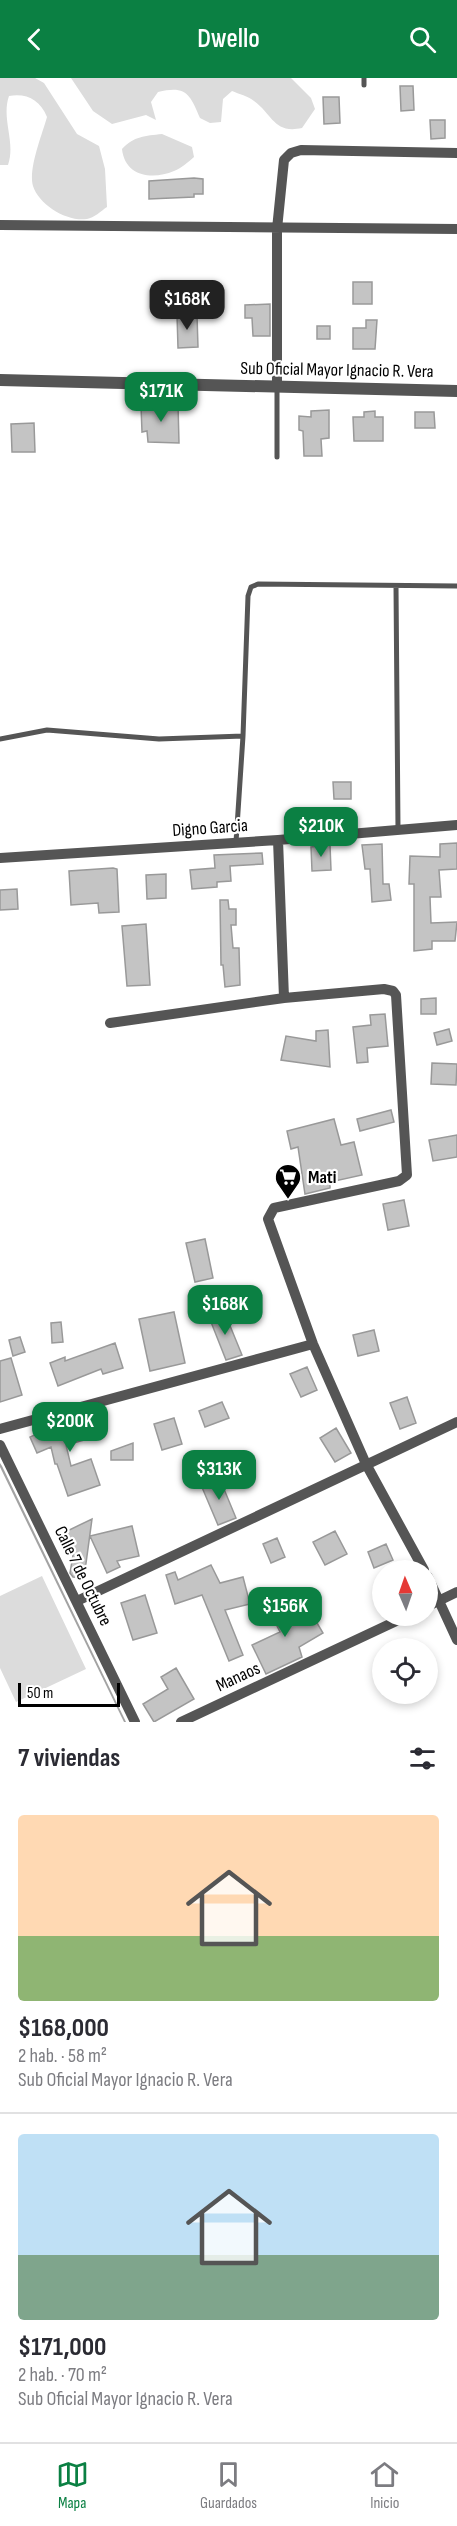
<!DOCTYPE html>
<html lang="es">
<meta charset="utf-8">
<style>
:root{--surface:#fff;--page:#f7f7f7;--text:#2b2b33;--muted:#7c7c81;--line:#e1e1e2;--accent:#0b8043}
body{margin:0;font-family:"Sofia Sans Condensed",sans-serif;background:var(--page);color:var(--text);height:100vh;display:flex;flex-direction:column;font-size:22px;white-space:nowrap}
*{box-sizing:border-box;margin:0}
p{font-size:20px;color:var(--muted)}
.icon{flex:none;width:33px;height:33px;fill:none;stroke:currentColor;stroke-width:2;stroke-linecap:round;stroke-linejoin:round}
.map{position:relative;height:1644px;overflow:hidden}
.sheet{display:flex;flex-direction:column;background:var(--surface);flex:1}
.sheet>*{flex:none}
.needle{width:39px;rotate:358deg}
.tools{position:absolute;left:372px;top:1482px;display:grid;gap:12px}
.tools a{display:grid;place-items:center;width:66px;height:66px;border-radius:50%;background:var(--surface);box-shadow:0 3px 9px #0003;font-size:30px}
.scale{position:absolute;left:18px;bottom:15px;width:102px;box-sizing:border-box;padding-left:6px;border:3px solid #000;border-top:0;font-size:16px;line-height:21px;white-space:nowrap;color:#000;-webkit-text-stroke:4px #fff;paint-order:stroke}
.price{position:absolute;translate:-50% -51px;padding:0 14px;border-radius:12px;background:var(--accent);color:#fff;font-size:20px;line-height:39px;filter:drop-shadow(0 2px 3px #0008)}
.price::after{content:'';position:absolute;left:50%;top:36px;width:18px;height:14px;margin-left:-9px;background:inherit;clip-path:polygon(0 0,100% 0,50% 100%)}
.price.selected{background:#222;color:#fff}
ul{padding:0;list-style:none}
li{display:grid;align-content:center;gap:12px;height:318px;padding:0 18px}
li+li{border-top:2px solid var(--line)}
li span{display:grid;place-items:center;height:186px;border-radius:6px;color:#555}
li>.icon{margin-inline-start:auto}
span .icon{width:108px;height:108px;fill:#fffc;stroke-width:1}
li b{font-size:26px}
h2{display:flex;justify-content:space-between;align-items:center;height:72px;padding:0 18px;font-size:26px}
header{display:flex;justify-content:space-between;align-items:center;height:78px;padding:0 18px;background:var(--accent);color:#fff;font-size:27px;font-weight:600}
.tab-bar{display:flex;justify-content:space-around;align-items:center;height:84px;border-top:2px solid var(--line);background:var(--surface);font-size:16px;color:var(--muted)}
.tab-bar a{display:grid;justify-items:center;gap:3px}
.tab-bar .selected{color:var(--accent)}
.map>svg:first-child{display:block}
.green{fill:#dcdcdc}
.water{fill:#a3a3a3}
.building{fill:#c4c4c4;stroke:#999;stroke-width:1.5}
.lines{fill:none;stroke-linecap:round;stroke-linejoin:round}
.service{stroke:#555;stroke-width:5}
.minor{stroke:#555;stroke-width:10}
.tertiary{stroke:#555;stroke-width:12}
.labels{text-anchor:middle;dominant-baseline:central;stroke-width:4.5;stroke-linejoin:round;paint-order:stroke}
.street-label{font-size:18px;fill:#000;stroke:#fff}
.poi-label{font-size:18px;font-weight:bold;fill:#000;stroke:#fff;text-anchor:start}
</style>
<header><svg class="icon" aria-label="back" viewBox="0 0 24 24"><path d="M15 5l-7 7 7 7"/></svg>Dwello<svg class="icon" aria-label="search" viewBox="0 0 24 24"><circle cx="10" cy="10" r="6"/><path d="M15 15l6 6"/></svg></header>
<div class="map">
<svg width="457" height="1644" viewBox="0 0 457 1644">
<rect width="100%" height="100%" fill="#fff"/>
<path class="green" d="M0,0h35l9,5 33,51 22,12 6,23 2,38c-6,4 -13,11 -20,12 -20,3 -48,-14 -54,-33 -5,-17 9,-51 14,-69 -7,-17 -20,-24 -38,-21 -8,23 7,46 -1,69h-8z
M71,0h220l20,20 4,11 -13,19c-28,6 -29,-13 -48,-27 -6,-5 -15,-7 -22,-10l-9,8 -2,23 -11,1 -10,-5c-10,-24 -14,-33 -42,-26l-7,10 5,18 -10,-5 -34,9 -19,-13z
M162,56l30,13 2,10c-6,5 -12,11 -20,14 -21,9 -49,6 -52,-22 12,-13 23,-13 40,-15z
M42,1498l44,93 -70,33 -16,-34v-72z"/>
<path class="water" d="M0,1385l2,3 124,256h-2l-124,-255z"/>
<path class="building" d="M400,8h13l1,24 -13,1z
M323,19h16l1,26 -16,1z
M430,42h15v18l-14,1z
M194,100l9,1v15h-9v3l-45,2v-18z
M353,204h19v22h-19z
M270,226v32h-17l-1,-18h-7v-13z
M177,237h20l1,32 -20,1z
M366,242h11l-2,29h-22v-21h13z
M317,248h13v13h-13z
M178,326l1,39 -31,-1 -1,-11 -5,1 -1,-26z
M329,332v28l-8,1 1,17h-18l-1,-25 -4,-1v-14l12,1v-6z
M375,333v6h8v24h-29l-1,-24h11v-5z
M415,334h19l1,16h-20z
M34,345l1,29h-23l-1,-28z
M333,704h18v17h-17z
M457,765v26l-18,1 2,27h-11l1,26 26,-1 -2,19h-23v8l-18,2v-67h-5l1,-28 30,1v-13z
M382,766l1,40h6l2,16 -19,2 -2,-33h-5l-3,-24z
M330,767l1,25 -19,1 -1,-24z
M262,775l1,11 -33,2 1,15 -14,1v5l-25,2 -2,-19 25,-2 -1,-13z
M113,790l4,1 2,43 -20,1 -1,-10 -27,2 -2,-34z
M166,796v24l-19,1 -1,-24z
M17,811l1,20 -18,1v-20z
M220,822h8l1,9h7v16h-5l2,23h6l1,37 -15,2 -2,-22h-2z
M146,846l4,61 -23,1 -5,-60z
M436,920v16h-15v-15z
M385,936l3,32 -21,2 1,14 -11,1 -4,-36 18,-2 -1,-10z
M449,951l3,12 -15,4 -3,-12z
M328,952l2,37 -49,-7 5,-24 30,5v-10z
M432,985l25,1 -1,21 -25,-1z
M391,1032l3,12 -34,9 -3,-12z
M334,1041l7,26 13,-3 8,33 -32,7v6l-25,6 -7,-47 -7,2 -4,-18z
M457,1057v22l-24,4 -4,-21z
M404,1122l5,26 -21,4 -5,-26z
M205,1161l8,39 -18,4 -9,-39z
M224,1233l18,44 -16,5 -17,-43z
M174,1234l11,51 -35,8 -11,-52z
M61,1244l2,20 -11,1 -1,-20z
M374,1252l5,21 -21,5 -5,-21z
M20,1259l5,15 -12,4 -4,-16z
M115,1265l8,25 -20,6 -2,-5 -43,17 -8,-23 15,-6v4z
M11,1280l11,37 -22,7v-41z
M307,1289l10,23 -16,7 -11,-23z
M407,1319l9,26 -16,6 -10,-26z
M222,1324l7,16 -24,9 -6,-16z
M94,1338l5,20 -33,9 5,21 20,-7 9,26 -32,11 -11,-32h-2l-4,-17 -14,6 -7,-16 24,-11z
M174,1340l8,26 -20,6 -8,-26z
M336,1350l15,25 -16,9 -15,-24z
M133,1365v17h-22v-9z
M219,1399l17,41 -18,7 -17,-40z
M92,1441l-8,59 -11,-1 -3,-4 4,-24 -9,-17z
M132,1448l7,30 -22,5 3,6 -13,6 -17,-37z
M335,1453l12,23 -22,11 -12,-23z
M277,1460l8,19 -14,6 -8,-19z
M386,1466l7,16 -19,8 -6,-16z
M211,1487l9,18 23,-6 7,27 -25,6 18,45 -14,6 -27,-66 -27,9 -9,-29 9,-3 3,8z
M145,1517l12,38 -24,7 -12,-37z
M278,1518l13,26 19,-11 13,22 -24,14 3,10 -36,17 -14,-29 28,-13 -15,-30z
M176,1590l18,31 -40,23 -11,-18 25,-15 -7,-12z"/>
<g class="lines">
<path class="service" d="M364,0v7
M277,309v70
M396,508l2,243
M0,661l47,-9 112,9 84,-3
M236,764l7,-106 5,-140 3,-9 7,-3 199,2"/>
<path class="minor" d="M0,147l457,4
M277,308v-157l7,-69 7,-7 10,-3 156,3
M278,762l6,158
M0,780l278,-18 179,-15
M110,945l174,-25 100,-9 9,2 3,4 11,180 -8,6 -125,27 -6,11 45,125 53,120 58,106
M0,1351l313,-85
M0,1367l135,277
M428,1499l29,63
M77,1523l380,-179
M428,1528l29,-14
M181,1644l226,-106"/>
<path class="tertiary" d="M0,302l457,11"/>
</g>
<defs>
<g id="supermarket-pin" transform="scale(1.35)"><path d="M0 17L-7.5 6A9.5 9.5 0 1 1 7.5 6Z" fill="#000" stroke="#fff"/><path d="M-6-5.5h2.5l.6 2H6L4.5 2H-2.5L-4.4-4H-6ZM-1.5 3.2a1.3 1.3 0 1 0 .1 0ZM3 3.2a1.3 1.3 0 1 0 .1 0Z" fill="#fff"/></g>
</defs>
<g fill-rule="evenodd">
<use href="#supermarket-pin" x="288" y="1099"/>
</g>
<g class="labels">
<g class="street-label">
<text transform="translate(337 292) rotate(1)">Sub Oficial Mayor Ignacio R. Vera</text>
<text transform="translate(210 750) rotate(-4)">Digno Garcia</text>
<text transform="translate(83 1498) rotate(64)">Calle 7 de Octubre</text>
<text transform="translate(238 1599) rotate(-25)">Manaos</text>
</g>
<g class="poi-label">
<text x="308" y="1099">Mati</text>
</g>
</g>
</svg>
<div class="tools">
<a><svg class="needle" viewBox="-14 -14 28 28"><path d="M0-13l5 13h-10z" fill="#e53935"/><path d="M0 13l5-13h-10z" fill="#7c7c81"/></svg></a>
<a><svg class="icon" aria-label="locate" viewBox="0 0 24 24"><circle cx="12" cy="12" r="6"/><path d="M12 2v4M12 18v4M2 12h4M18 12h4"/></svg></a>
</div>
<div class="scale">50 m</div>
<b class="price selected" style="left:187px;top:253px">$168K</b>
<b class="price" style="left:161px;top:345px">$171K</b>
<b class="price" style="left:321px;top:780px">$210K</b>
<b class="price" style="left:225px;top:1258px">$168K</b>
<b class="price" style="left:70px;top:1375px">$200K</b>
<b class="price" style="left:219px;top:1423px">$313K</b>
<b class="price" style="left:285px;top:1560px">$156K</b>
</div>
<section class="sheet">
<h2>7 viviendas<svg class="icon" aria-label="filters" viewBox="0 0 24 24"><path d="M4 7h16M4 17h16"/><circle cx="9" cy="7" r="2"/><circle cx="15" cy="17" r="2"/></svg></h2>
<ul>
<li><span style="background:linear-gradient(#ffd9b3 65%,#8fb573 0)"><svg class="icon" aria-label="home" viewBox="0 0 24 24"><path d="M3 11l9-7 9 7M6 9v11h12V9"/></svg></span><div><b>$168,000</b><p>2 hab. · 58 m²</p><p>Sub Oficial Mayor Ignacio R. Vera</p></div></li>
<li><span style="background:linear-gradient(#bfe0f5 65%,#7fa58c 0)"><svg class="icon" aria-label="home" viewBox="0 0 24 24"><path d="M3 11l9-7 9 7M6 9v11h12V9"/></svg></span><div><b>$171,000</b><p>2 hab. · 70 m²</p><p>Sub Oficial Mayor Ignacio R. Vera</p></div></li>
</ul>
</section>
<nav class="tab-bar">
<a class="selected"><svg class="icon" aria-label="map" viewBox="0 0 24 24"><path d="M3 6l6-2 6 2 6-2v14l-6 2-6-2-6 2zM9 4v14M15 6v14"/></svg>Mapa</a>
<a><svg class="icon" aria-label="saved" viewBox="0 0 24 24"><path d="M7 4h10v16l-5-4-5 4z"/></svg>Guardados</a>
<a><svg class="icon" aria-label="home" viewBox="0 0 24 24"><path d="M3 11l9-7 9 7M6 9v11h12V9"/></svg>Inicio</a>
</nav>
